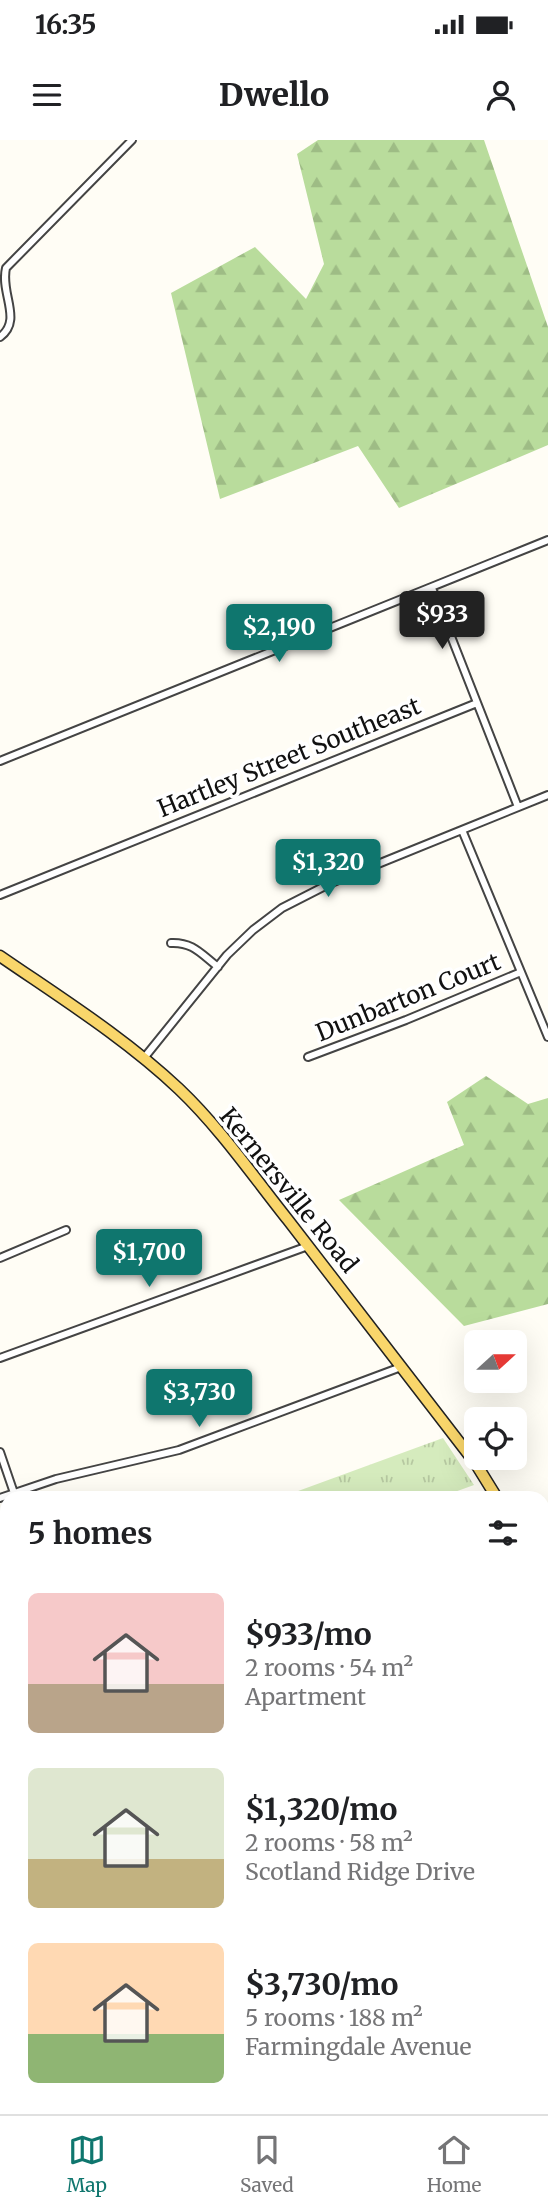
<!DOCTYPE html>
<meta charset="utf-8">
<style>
:root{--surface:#fff;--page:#f2f2f2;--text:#202124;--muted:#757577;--line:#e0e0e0;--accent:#0f766e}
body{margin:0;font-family:Merriweather,serif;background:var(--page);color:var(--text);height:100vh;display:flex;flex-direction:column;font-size:26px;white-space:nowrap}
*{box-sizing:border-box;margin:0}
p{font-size:23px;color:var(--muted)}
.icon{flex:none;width:38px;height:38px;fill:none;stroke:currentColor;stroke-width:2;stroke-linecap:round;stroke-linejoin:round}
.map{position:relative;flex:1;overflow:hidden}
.details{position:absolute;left:0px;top:1351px;width:550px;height:623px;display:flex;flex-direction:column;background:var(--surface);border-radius:21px 21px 0 0;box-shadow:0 7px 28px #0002}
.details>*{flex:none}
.needle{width:46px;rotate:69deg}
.fabs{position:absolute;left:464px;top:1190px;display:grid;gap:14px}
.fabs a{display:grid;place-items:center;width:63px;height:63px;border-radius:10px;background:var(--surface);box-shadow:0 7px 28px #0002;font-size:35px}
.price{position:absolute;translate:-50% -60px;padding:0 16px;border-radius:7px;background:var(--accent);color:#fff;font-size:23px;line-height:46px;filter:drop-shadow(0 2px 4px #0008)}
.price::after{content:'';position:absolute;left:50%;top:42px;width:21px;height:16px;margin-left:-10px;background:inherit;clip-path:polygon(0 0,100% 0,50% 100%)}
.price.active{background:#222;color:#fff}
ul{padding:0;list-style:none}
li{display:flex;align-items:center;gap:21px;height:175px;padding:0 28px}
li span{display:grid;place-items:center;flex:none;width:196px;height:140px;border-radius:10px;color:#555}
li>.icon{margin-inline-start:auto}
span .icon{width:84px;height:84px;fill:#fffc;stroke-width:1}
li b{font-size:30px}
h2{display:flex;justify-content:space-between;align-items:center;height:84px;padding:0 28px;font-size:30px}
.status{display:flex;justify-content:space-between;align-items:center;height:49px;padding:0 35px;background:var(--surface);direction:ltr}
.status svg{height:19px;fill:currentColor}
header{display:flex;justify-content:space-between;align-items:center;height:91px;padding:0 28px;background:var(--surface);font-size:32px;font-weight:800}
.menu{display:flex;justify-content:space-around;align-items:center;height:98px;border-top:2px solid var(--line);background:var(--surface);font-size:19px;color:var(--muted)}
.menu a{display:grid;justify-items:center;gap:4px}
.menu .active{color:var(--accent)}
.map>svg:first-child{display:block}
.grass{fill:url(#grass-tufts)}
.forest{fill:url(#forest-firs)}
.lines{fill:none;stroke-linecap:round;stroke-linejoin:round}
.stream{stroke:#3f96cf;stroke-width:2.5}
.street-casing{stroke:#444;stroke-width:10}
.primary-casing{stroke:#222;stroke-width:13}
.street{stroke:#fff;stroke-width:6}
.primary{stroke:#f9d66b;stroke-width:10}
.labels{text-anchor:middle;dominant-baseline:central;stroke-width:7;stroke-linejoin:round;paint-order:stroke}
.street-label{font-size:24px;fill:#111;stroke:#fff}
</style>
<div class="status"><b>16:35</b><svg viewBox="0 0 49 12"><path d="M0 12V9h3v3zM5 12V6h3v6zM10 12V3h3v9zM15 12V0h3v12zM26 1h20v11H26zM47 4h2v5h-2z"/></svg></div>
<header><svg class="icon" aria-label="menu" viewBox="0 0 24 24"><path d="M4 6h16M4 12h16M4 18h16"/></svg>Dwello<svg class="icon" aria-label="person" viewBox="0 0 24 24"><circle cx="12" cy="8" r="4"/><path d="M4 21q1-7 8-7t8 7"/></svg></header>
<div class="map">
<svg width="548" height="1974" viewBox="0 0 548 1974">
<defs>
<pattern id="grass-tufts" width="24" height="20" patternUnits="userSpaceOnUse" patternTransform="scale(1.75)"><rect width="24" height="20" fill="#d5ebbd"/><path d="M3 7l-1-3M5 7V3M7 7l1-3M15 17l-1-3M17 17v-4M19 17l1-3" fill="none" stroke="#b6c8a1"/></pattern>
<pattern id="forest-firs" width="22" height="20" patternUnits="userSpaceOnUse" patternTransform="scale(1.75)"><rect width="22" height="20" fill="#b9dc9c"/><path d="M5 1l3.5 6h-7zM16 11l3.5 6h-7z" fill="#9ebc85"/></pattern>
</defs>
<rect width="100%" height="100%" fill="#fffdf5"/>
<path class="grass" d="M443,1298l31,47 -36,13h-159z
M7,1457v59l-7,2v-58z"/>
<path class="forest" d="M318,0h166l64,187v118l-149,63 -41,-62 -138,53 -49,-206 84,-46 51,52 18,-35 -27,-110z
M486,936l42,28 20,-6v206l-84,22 -125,-126 125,-55 -17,-43z"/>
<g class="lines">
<path class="stream" d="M0,1621h7"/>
<g class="street-casing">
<path id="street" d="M0,197c23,-17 0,-43 6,-69l126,-128
M432,448l86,219
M0,621l548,-221
M462,690l86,207
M0,755l477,-192
M171,803c22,-1 30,11 47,24
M308,917l98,-37 115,-48
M144,918l83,-103 26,-25 29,-22 49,-25 217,-88
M0,1118l66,-28
M0,1218l308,-112
M0,1312l14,41
M0,1358l56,-19 123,-29 222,-83
M542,1562l6,9
M542,1592l6,-4
M542,1731l6,-1
M0,1743h7
M542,1817l6,16
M0,1952l7,-2
M206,1967l5,7
M400,1967l11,7
M228,1974l18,-7"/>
</g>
<g class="primary-casing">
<path id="primary" d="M0,816c61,42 125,82 179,133 41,39 74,87 109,131 63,81 125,163 188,244l21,34
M542,1429l6,9"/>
</g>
<use href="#street" class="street"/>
<use href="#primary" class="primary"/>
</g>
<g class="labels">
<g class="street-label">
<text transform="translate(289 617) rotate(-22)">Hartley Street Southeast</text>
<text transform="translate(408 857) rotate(-22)">Dunbarton Court</text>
<text transform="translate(289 1050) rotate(51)">Kernersville Road</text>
</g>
</g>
</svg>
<div class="fabs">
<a><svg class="needle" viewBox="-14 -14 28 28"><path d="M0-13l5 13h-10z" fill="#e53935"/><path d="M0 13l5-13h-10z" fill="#757577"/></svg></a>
<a><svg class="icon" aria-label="locate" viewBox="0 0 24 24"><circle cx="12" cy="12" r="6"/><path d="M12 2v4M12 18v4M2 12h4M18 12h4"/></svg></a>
</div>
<b class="price active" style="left:442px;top:511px">$933</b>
<b class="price" style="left:279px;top:524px">$2,190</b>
<b class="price" style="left:328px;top:759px">$1,320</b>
<b class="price" style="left:149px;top:1149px">$1,700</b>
<b class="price" style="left:199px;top:1289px">$3,730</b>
<section class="details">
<h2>5 homes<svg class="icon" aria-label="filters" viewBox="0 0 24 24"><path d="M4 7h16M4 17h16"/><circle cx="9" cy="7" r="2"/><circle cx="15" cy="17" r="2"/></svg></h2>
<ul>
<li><span style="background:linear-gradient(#f6c9c9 65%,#b9a48a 0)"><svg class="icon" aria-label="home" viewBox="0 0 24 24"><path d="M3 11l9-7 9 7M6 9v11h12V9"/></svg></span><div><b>$933/mo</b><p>2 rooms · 54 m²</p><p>Apartment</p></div></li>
<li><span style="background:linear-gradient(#dfe7d0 65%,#c2b280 0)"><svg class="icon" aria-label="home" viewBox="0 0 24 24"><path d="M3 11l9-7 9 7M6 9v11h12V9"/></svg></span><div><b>$1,320/mo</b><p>2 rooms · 58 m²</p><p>Scotland Ridge Drive</p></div></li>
<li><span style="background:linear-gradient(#ffd9b3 65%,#8fb573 0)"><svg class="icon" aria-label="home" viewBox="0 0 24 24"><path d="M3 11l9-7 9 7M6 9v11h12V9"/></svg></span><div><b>$3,730/mo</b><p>5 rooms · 188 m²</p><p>Farmingdale Avenue</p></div></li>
</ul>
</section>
</div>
<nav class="menu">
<a class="active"><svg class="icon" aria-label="map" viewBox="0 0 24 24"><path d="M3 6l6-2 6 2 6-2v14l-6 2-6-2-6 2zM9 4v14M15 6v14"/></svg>Map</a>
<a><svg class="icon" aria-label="saved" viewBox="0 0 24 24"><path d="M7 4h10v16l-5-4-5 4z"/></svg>Saved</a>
<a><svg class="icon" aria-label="home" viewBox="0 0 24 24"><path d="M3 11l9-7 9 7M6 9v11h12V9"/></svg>Home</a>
</nav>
